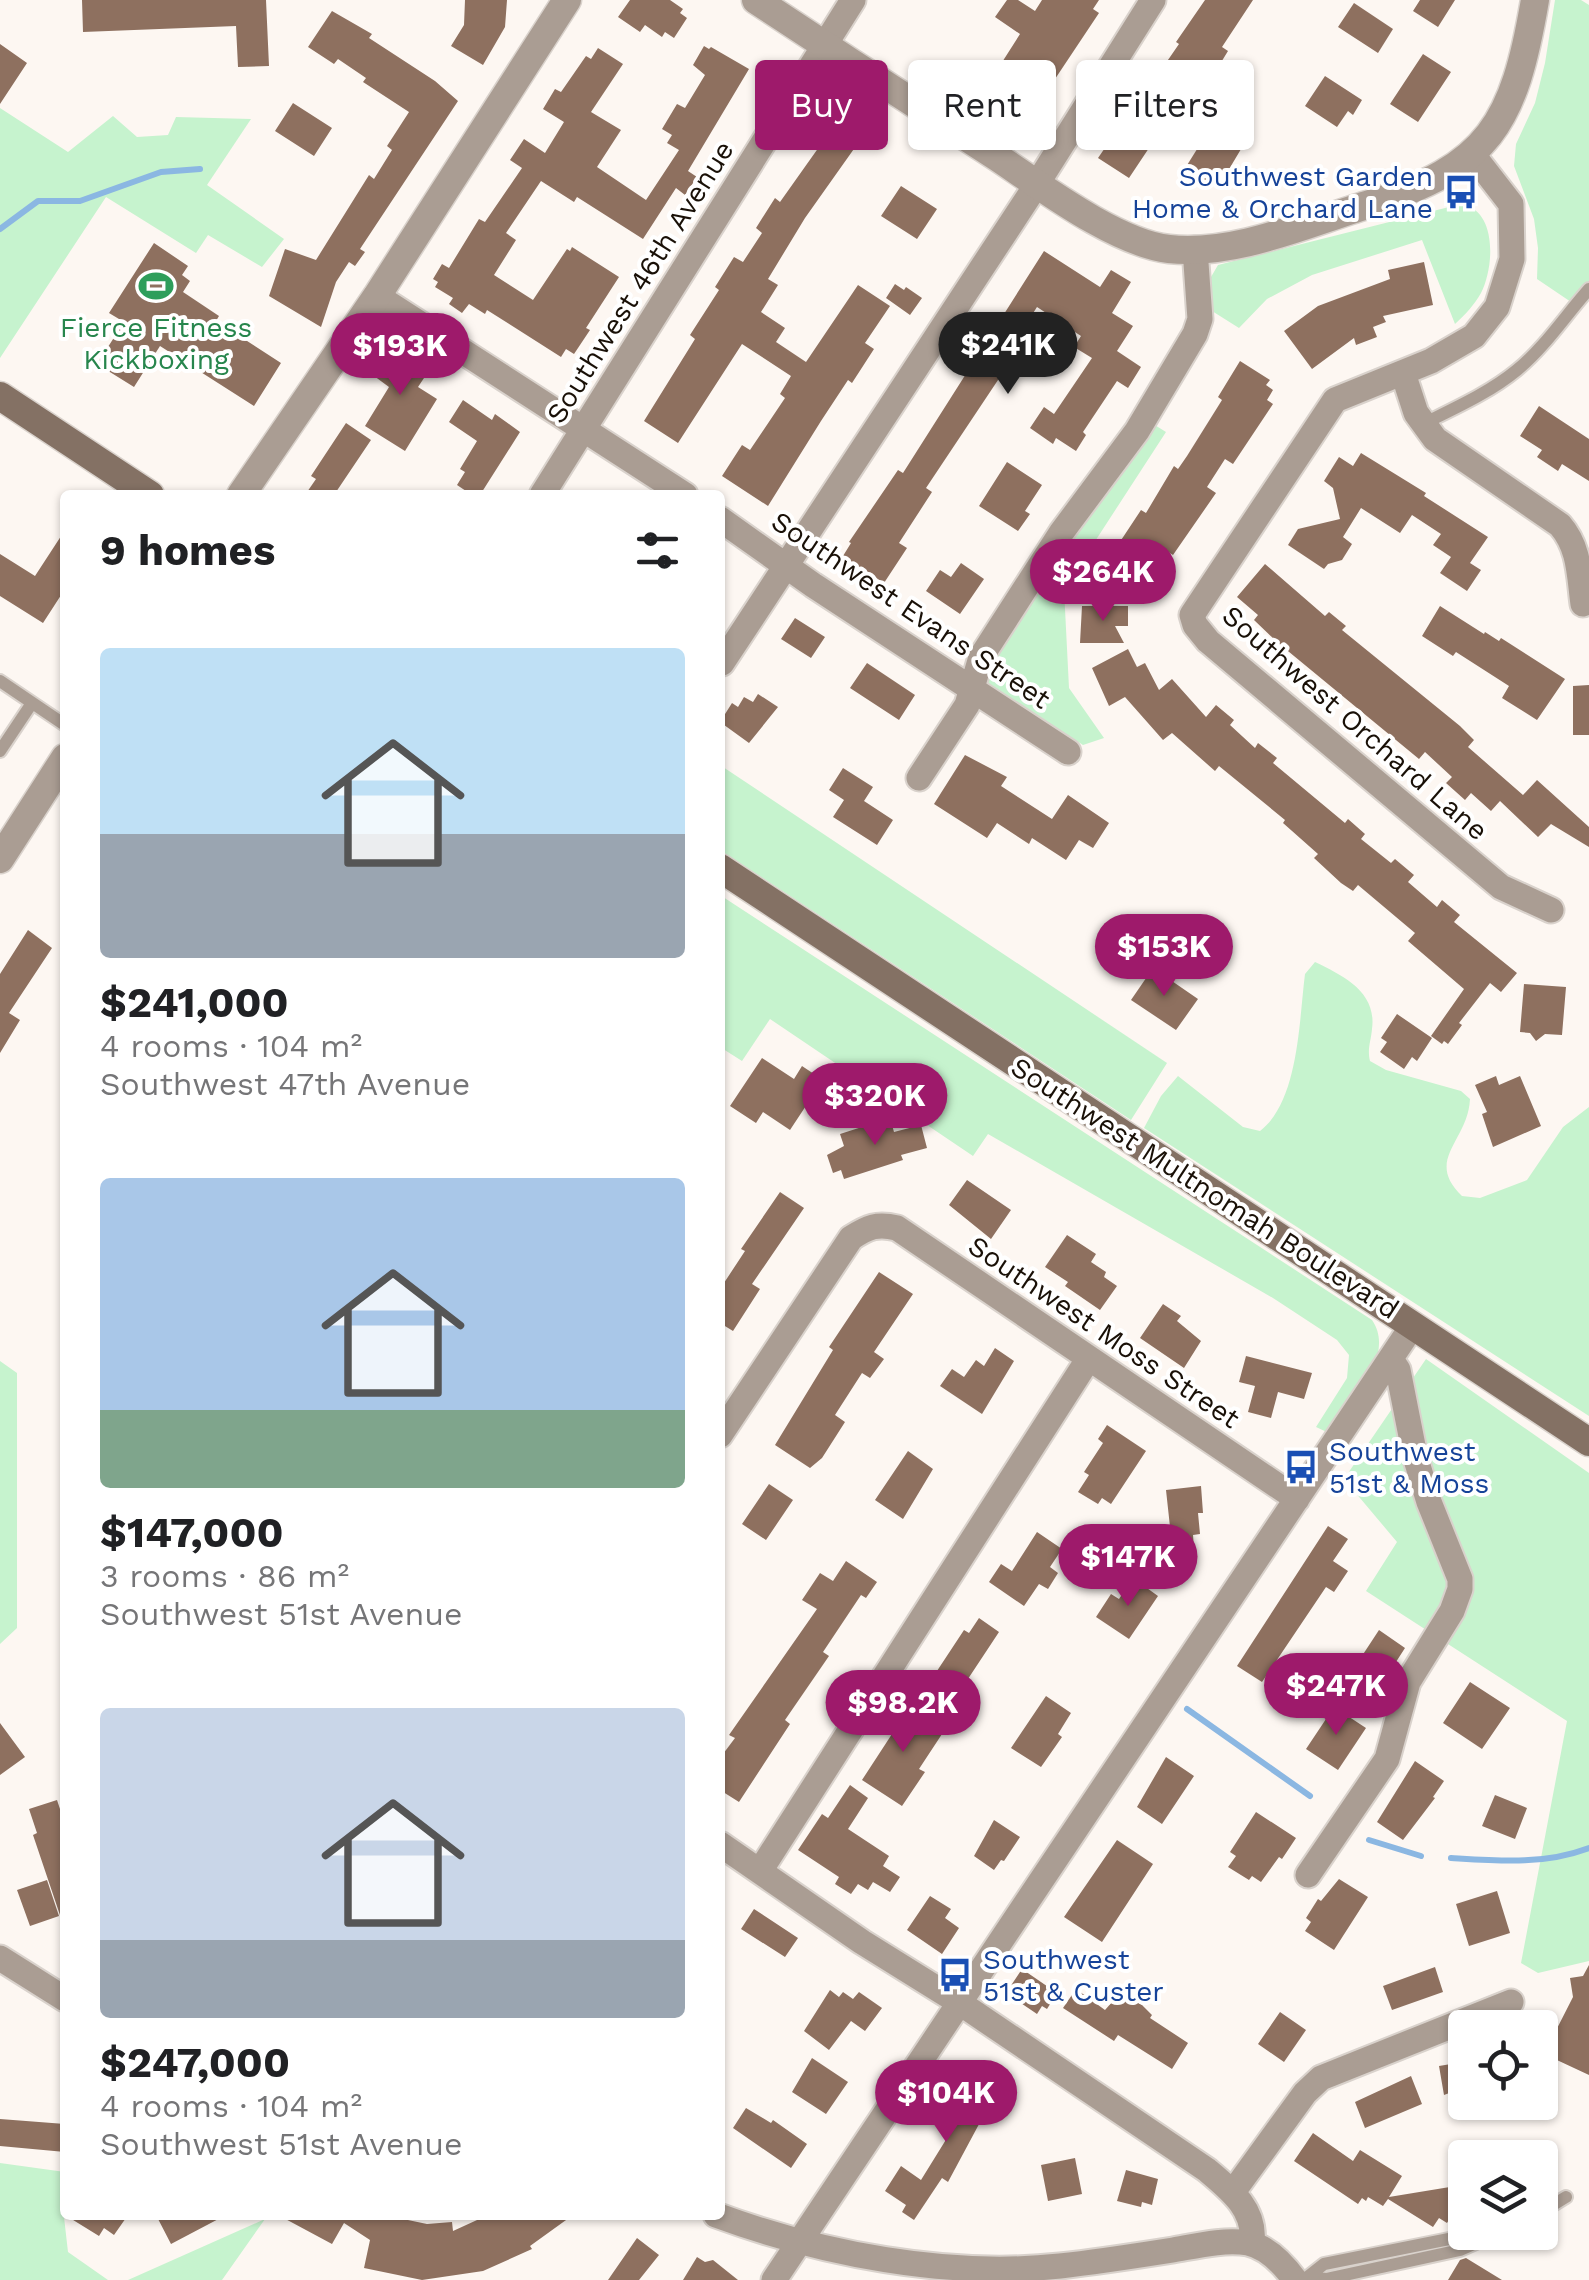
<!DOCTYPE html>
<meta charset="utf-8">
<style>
:root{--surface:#fff;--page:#f2f2f2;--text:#202124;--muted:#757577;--accent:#9e1a6b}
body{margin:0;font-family:"Work Sans",sans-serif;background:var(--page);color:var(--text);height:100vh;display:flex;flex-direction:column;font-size:38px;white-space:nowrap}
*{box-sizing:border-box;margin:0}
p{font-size:32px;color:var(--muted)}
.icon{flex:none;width:55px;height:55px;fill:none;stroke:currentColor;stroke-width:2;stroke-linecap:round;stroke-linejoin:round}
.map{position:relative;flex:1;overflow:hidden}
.details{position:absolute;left:60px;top:490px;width:665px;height:1730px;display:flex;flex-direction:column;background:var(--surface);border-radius:10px;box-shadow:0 2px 8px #0004}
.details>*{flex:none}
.top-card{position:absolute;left:755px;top:60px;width:682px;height:90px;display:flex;gap:20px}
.buttons{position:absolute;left:1448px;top:2010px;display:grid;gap:20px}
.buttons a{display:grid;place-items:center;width:110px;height:110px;border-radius:10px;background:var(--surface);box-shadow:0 2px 8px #0004;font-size:50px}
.price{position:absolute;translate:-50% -85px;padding:0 22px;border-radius:35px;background:var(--accent);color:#fff;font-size:32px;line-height:65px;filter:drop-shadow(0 2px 5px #0008)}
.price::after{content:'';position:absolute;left:50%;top:60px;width:30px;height:22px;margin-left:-15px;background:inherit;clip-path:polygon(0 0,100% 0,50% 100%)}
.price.active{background:#222;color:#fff}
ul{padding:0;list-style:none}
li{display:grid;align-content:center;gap:20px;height:530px;padding:0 40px}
li span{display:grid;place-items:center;height:310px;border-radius:10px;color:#555}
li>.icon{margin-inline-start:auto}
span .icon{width:180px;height:180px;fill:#fffc;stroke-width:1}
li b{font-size:42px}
h2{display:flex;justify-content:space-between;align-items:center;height:120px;padding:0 40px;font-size:42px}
.chip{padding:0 35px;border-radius:10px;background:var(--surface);box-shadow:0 2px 8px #0004;font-size:35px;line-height:90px}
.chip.active{background:var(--accent);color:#fff}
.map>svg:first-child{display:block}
.green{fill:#c6f3ce}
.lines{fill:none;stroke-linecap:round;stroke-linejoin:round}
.stream{stroke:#8bb7e2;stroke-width:6}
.building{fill:#8e705f}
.service-casing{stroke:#d9d2cc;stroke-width:16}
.minor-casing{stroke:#d9d2cc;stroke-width:29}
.tertiary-casing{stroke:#d9d2cc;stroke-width:31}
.secondary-casing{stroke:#d9d2cc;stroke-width:31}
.service{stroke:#aa9d93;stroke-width:12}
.minor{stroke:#aa9d93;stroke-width:25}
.tertiary{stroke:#aa9d93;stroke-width:28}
.secondary{stroke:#847164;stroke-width:28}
.labels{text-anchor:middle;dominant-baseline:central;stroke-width:8;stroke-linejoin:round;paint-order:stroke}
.transit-label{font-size:28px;fill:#164399;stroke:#fff;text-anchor:start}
.street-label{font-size:28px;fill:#191007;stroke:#fff}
.leisure-label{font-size:28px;fill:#27864d;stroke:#fff}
</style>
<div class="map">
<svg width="1589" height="2280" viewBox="0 0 1589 2280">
<rect width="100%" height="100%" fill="#fdf7f2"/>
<path class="green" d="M1555,0h26l8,5v278l-18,19 -34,-23 1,-31 -4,-29 -20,-53 2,-22 19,-41 10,-40z
M0,108l68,44 45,-36 24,21 31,-2 8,-18 75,2 -44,66 77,54 -22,28 -54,-32 -12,18 -90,-56 -106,161z
M1461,204c37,6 33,64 20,89 -7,12 -16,22 -26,31l-33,-84 -110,35 -45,24 -28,29 -27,-17 -1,-34 7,-12z
M1150,422l16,10 -102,157 5,99 35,50 -21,7 -100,-65 3,-11z
M720,765l447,298 -36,57 -411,-270z
M720,895l652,425c25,36 -23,84 -41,114l-15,-7 31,-49 2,-23 -12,-15 -64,-42 -285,-164 -15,22 -203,-137 -28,42 -22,-14z
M1315,962c29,14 62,30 57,67 -1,12 -5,20 -2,32l16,9 75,21 9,8c-2,43 -46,60 -8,97l18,2 47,-18 36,-53 26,-20v309l-445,-288 17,-32 17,-20 65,51 17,4c39,-30 39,-111 45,-157z
M1426,1359l163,114v488l-51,12 -17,-10 46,-242 -201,-130 31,-49 -53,-63z
M0,1361l17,12v255l-17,16z
M0,2163l65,9 -1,45 4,35 40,28h-108z
M265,2219l-43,61h-94z"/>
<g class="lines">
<path class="stream" d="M0,229l38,-28h42l81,-29 39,-3
M1187,1709l123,87
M1369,1840l52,16
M1451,1858c48,3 93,7 138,-10"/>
</g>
<path class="building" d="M82,0h184l3,66 -31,1 -2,-41 -153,6z
M465,0h42l-2,27 -22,38 -32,-19 13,-21z
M630,0h40l13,9 -3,4 7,5 -13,20 -9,-6 -3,5 -17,-12 -5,7 -22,-15z
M1007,0h11l17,11 7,-11h57l-6,9 6,4 -52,78 -7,-5 -24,37 -48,-30 21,-33 10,7 21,-33 -25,-17z
M1205,0h48l-31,47 6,4 -41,67 -47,-30 13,-19 6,4 20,-29 -3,-2z
M1420,0h35l-17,27 -25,-16z
M1354,3l39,26 -15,24 -40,-26z
M332,11l40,23 -3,4 66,43 23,20 -98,148 5,3 -10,14 -6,-4 -13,20 -15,45 -52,-31 16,-47 31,11 53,-85 5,4 18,-29 -5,-4 22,-34 -46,-30 3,-4 -28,-19 -4,5 -26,-17z
M0,44l27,19 -27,41z
M704,46l5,3 2,-2 38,22 -61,102 9,6 -12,18 -9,-7 -33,51 -66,-42 -3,5 -33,-21 -35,52 10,7 -22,35 39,25 34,-51 3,2 2,-4 47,30 -33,51 4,2 -16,24 -8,-5 -5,8 -74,-47 -2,4 -16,-10 -7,9 -13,-9 4,-6 -18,-11 3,-5 -5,-3 9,-15 7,4 30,-49 6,3 37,-54 -12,-8 14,-21 21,14 19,-31 -21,-13 12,-20 6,3 25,-36 5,3 7,-11 25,16 -32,48 30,18 -24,37 49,33 33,-50 -12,-7 5,-8 -10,-6 15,-25 8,4 20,-33 -12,-10z
M1423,54l28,18 -33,50 -28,-18z
M1325,76l37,24 -9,15 -5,-4 -11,16 -32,-21z
M293,103l39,25 -18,28 -39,-25z
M827,125l29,21 -51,72 -37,61 10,6 -17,27 24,16 -9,14 30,20 52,-77 32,21 -25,37 9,6 -22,34 -4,-3 -27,41 -53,85 -46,-30 20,-31 8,5 35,-52 -5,-4 11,-18 -49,-32 -64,99 -34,-22 51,-82 -5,-4 29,-45 -4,-3 19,-30 9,5 19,-29 -6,-5 19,-30 5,4 39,-55 -5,-4z
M1224,125l23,14 -25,42 -9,-6 -5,10 -24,-15 20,-32 9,6z
M1120,126l31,19 -22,33 -31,-20z
M901,186l36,23 -20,30 -36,-23z
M154,243l34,23 -6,9 8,6 -7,11 36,24 -3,5 65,42 -27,43 -94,-60 -26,41 -37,-23 27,-42 -15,-9z
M1044,251l56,36 11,-17 20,12 -19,31 21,13 -16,25 24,16 -13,21 -11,-7 -34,51 3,3 -10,16 -20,-13 -3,6 -23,-16 14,-21 10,7 38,-56 -18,-11 7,-11 -44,-29 -25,39 6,4 -92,138 6,4 -33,51 8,5 -23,35 -41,-27 8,-13 -2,-1 49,-72 5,3z
M1424,262l9,43 -50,11 3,6 -13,5 4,10 -21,8 -2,-7 -42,31 -28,-38 34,-25 72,-27 -2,-9z
M895,284l9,6 2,-3 16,11 -12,17 -24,-17z
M391,343l39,26 -12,18 19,12 -32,52 -40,-25 24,-39 -19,-14z
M1240,361l30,19 -4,5 7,5 -6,10 6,4 -40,60 -8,-5 -18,28 9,6 -43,62 -11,-7 -28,42 -32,-21 39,-59 5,3 28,-47 4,3 9,-13 35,-56 -4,-3z
M463,400l29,20 3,-6 25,18 -40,63h-8l-15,-10 8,-13 -5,-3 17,-28 -28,-19z
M1539,406l50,33v42l-27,-17 -4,7 -21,-14 5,-7 -22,-14z
M346,423l25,17 -37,55h-29l11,-16 -5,-3z
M1361,453l65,40 -2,3 64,41 -18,26 11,7 -14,21 -27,-18 11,-16 -18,-12 8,-11 -29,-19 -12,18 -39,-25 -18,29 9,7 -10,16 -14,4 -4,5 -36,-24 10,-16 42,-10 -7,-31 -9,-7 15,-24 14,9z
M1007,462l35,23 -17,26 5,3 -12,17 -39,-25z
M65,530v59l-22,34 -43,-27v-42l35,22z
M961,563l23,16 -24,35 -34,-23 14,-21 11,7z
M1265,564l60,52 4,-4 17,14 -4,4 118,96 14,14 -6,7 55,48 14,-15 52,47v20l-38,-23 -13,13 -38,-36 -9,10 -20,-18 -6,7 -19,-17 6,-6 -27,-25 -6,7 -142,-117 -23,-22 4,-5 -21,-18z
M1082,606h46v20h-13l9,17h-44z
M1440,606l44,28 1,-2 14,9 2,-3 64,41 -28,41 -35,-22 7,-12 -53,-34 -3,4 -31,-20z
M795,618l30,19 -14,21 -30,-19z
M1128,649l9,18 8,-4 14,27 13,-11 34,38 10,-12 18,15 -4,5 25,23 3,-5 19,15 -4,5 72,60 3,-4 17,15 -4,5 30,24 4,-4 19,16 -6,7 29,25 5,-7 18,15 -6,7 63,51 -16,19 -11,-9 -31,40 3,2 -14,19 -4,-3 -2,3 -11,-8 33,-47 -56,-48 7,-8 -57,-48 -5,6 -12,-8 -27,-25 4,-4 -35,-31 2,-3 -66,-54 -4,5 -43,-38 -9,7 -38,-43 -16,9 -17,-38z
M867,663l48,32 -16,25 -49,-32z
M1589,685v50h-16v-49z
M758,694l20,13 -29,36 -29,-21 12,-19 6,4 6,-10 9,5z
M965,755l42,22 -6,9 51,33 16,-24 41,28 -16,25 -14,-8 -13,20 -34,-22 -3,6 -32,-21 -10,15 -53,-34z
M843,768l30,19 -9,14 29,19 -16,25 -44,-28 11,-17 -15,-10z
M28,930l24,18 -43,65 11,7 -20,33v-79z
M1153,968l45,31 -22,31 -45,-30z
M1524,984l42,3 -4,48 -17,-1 -9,7 -6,-8 -10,-1z
M1397,1014l35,24 -15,23 -5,-4 -8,12 -24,-17 7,-10 -6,-4z
M762,1058l32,21 8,-13 21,14 -33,50 -27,-18 -7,11 -26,-17z
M1496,1076l3,9 21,-9 21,50 -48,21 -11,-33 5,-2 -12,-27z
M890,1118l4,14 27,-7 6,23 -26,7 2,5 -59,19 -3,-9 -8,3 -6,-18 17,-9 -4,-12z
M967,1180l44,30 -20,29 -42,-34z
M780,1192l24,16 -52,76 8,5 -27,42 -13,-8v-34l25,-38 -4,-2z
M1067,1235l29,19 -5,8 15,10 -2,5 13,9 -17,24 -35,-24 3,-4 -23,-15z
M879,1272l34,22 -39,58 10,7 -14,19 -8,-5 -27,42 10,7 -23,36 -12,10 -35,-23 58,-95 -4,-3z
M1163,1304l18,12 -4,5 24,20 -17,27 -44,-30z
M995,1348l19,13 -32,53 -42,-28 12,-17 12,8 12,-17 8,6z
M1246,1356l66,17 -8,26 -26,-7 -7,26 -23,-6 7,-26 -16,-4z
M1107,1425l39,26 -35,53 -9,-6 -4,6 -20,-12 11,-17 -5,-3 19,-29 -5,-4z
M908,1451l25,18 -30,50 -28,-19z
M769,1484l24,16 -27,40 -24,-16z
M1201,1486l2,27h-5l2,21 -7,1 2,26 -35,4 -3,-27 14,-2 -5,-46z
M1328,1526l20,13 -15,22 15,10 -14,21 -8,-5 -64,95 -25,-16z
M1037,1532l25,17 -12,18 8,6 -10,16 -9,-5 -15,22 -35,-24 12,-18 11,7z
M846,1561l31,21 -11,16 -5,-3 -38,57 6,4 -44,64 5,4 -51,78 -19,-12v-32l15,-20 -6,-3 88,-126 -15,-9 18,-27 13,8z
M1133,1578l25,18 -29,43 -33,-22 15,-23 8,5z
M979,1618l20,14 -39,59 -25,-17 29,-44 5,3z
M1379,1630l26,18 -20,31 -27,-17z
M1470,1682l40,26 -28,41 -39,-26z
M1046,1696l25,17 -13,21 4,3 -21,30 -30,-19z
M906,1706l38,25 -25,38 6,3 -23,34 -40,-26 30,-46 -8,-5 12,-18 5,2z
M1334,1707l32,21 -28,42 -32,-21z
M0,1723l25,34 -25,18z
M1166,1757l28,19 -32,48 -25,-17z
M1415,1761l29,20 -11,16 2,1 -32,42 -26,-18z
M850,1785l18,13 -20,31 41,27 -6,10 17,11 -10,15 -17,-10 -5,8 -10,-6 -7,10 -16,-10 4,-7 -41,-27 24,-36 6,4z
M1495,1795l32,13 -12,31 -33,-13z
M57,1800l8,24v97h-3l-29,-86 4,-2 -8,-24z
M1256,1812l40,26 -14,21 -3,-2 -18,25 -9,-6 -3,4 -21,-13 8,-11 -6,-4z
M994,1820l26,17 -16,24 -3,-1 -7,10 -20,-14z
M1117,1840l36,24 -51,78 -38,-25z
M1339,1879l29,18 -34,53 -29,-19 6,-9 -5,-4 12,-19 3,2z
M47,1880l12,36 -29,10 -13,-36z
M1497,1891l13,42 -41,13 -13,-42z
M930,1896l21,13 -6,9 14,10 -17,26 -35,-24z
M754,1909l44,29 -13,19 -44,-28z
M1589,1965v110l-45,-21 29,-57 -3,-19 13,-2z
M1435,1967l8,25 -51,18 -9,-24z
M1022,1969l35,24 -10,16 -5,-3 -5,8 -31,-21z
M1076,1989l29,21 16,-18 21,13 10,10 -2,3 38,25 -16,26 -54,-34 -4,6 -51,-33z
M830,1990l9,7 4,-5 10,7 6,-7 23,16 -17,23 -14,-10 -22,29 -25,-19z
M1280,2012l26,18 -22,32 -26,-18z
M812,2058l36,24 -22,32 -34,-22z
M1463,2062l2,25 -21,8 -5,-29z
M966,2069l28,18 -5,8 4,3 -45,84 -6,-4 -28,42 -12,-8 4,-7 -21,-14 16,-25 20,14 39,-63 -17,-10z
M1411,2076l11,28 -57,24 -10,-26z
M746,2108l25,15 2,-3 34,24 -16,24 -58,-40z
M0,2119l65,5v28l-65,-6z
M1313,2133l40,28 7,-11 42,26 -13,21 73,-12 3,30 -15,3 -3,5 -8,-5 -6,9 -45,-28 -5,7 -15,-9 -2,4 -4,-3 -4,6 -64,-43z
M1075,2158l7,36 -34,7 -7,-36z
M1126,2170l32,9 -6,26 -10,-3 -1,5 -24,-6z
M65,2215h63l-14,20 -10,-7 -5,8z
M156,2215h70l-55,29z
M278,2215h106l43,9 25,-2 1,9 35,-16h85l-43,31 2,3 -49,22 -61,9 -58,-12 6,-28 -26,-17 -12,21z
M637,2238l22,17 -20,25h-31z
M697,2257l8,5 8,-2 25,20h-55z
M1466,2258l36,22h-54l12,-20z"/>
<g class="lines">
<g class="service-casing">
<path id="service" d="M1423,424c32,-16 66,-31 94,-54 28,-23 48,-54 72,-81
M0,681l65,44
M0,751l32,-48
M1540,2213l26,-16
M1308,2277l18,2 134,-29 41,-18
M1305,2279l19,-15 140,-28 18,1"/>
</g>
<g class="minor-casing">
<path id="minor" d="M1473,155l38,49 1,55 -15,48 -23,29 -43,25 -96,39 -143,215 3,10 13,16 293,246 50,23
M377,296l308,199
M1403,373l13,40 19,26 125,86c20,23 19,50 23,79
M542,495l311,-495
M720,519l93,66 255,167
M722,663l315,-479 116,-184
M919,778l48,-73 14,-48 80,-124 76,-102 58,-97 5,-15 -5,-70
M720,1435l131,-197c17,-11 26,-15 46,-10l400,271
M720,1844l142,98 98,61 247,167c24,20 49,40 45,73
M760,1871l329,-513
M1308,1875l79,-116 21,-77 44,-71 8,-22v-10l-31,-77 -14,-46 -17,-86 -6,-9
M0,1958l65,41
M1233,2192l72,-99 16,-15 190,-76
M716,2215c106,39 231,63 344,51 37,-4 75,-10 113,-16 23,-4 51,-11 75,-7 19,4 36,22 47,37
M774,2280l639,-955"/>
</g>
<g class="tertiary-casing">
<path id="tertiary" d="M756,0c80,53 160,105 241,157 45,30 119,86 172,92 66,7 136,-25 198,-44 123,-38 147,-82 168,-205
M241,495l136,-199 190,-296
M0,859l65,-101"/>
</g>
<g class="secondary-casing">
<path id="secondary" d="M0,396l150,99
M720,868l869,574"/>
</g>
<use href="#service" class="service"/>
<use href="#minor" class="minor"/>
<use href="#tertiary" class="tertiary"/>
<use href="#secondary" class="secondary"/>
</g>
<defs>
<g id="bus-bare" transform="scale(2.7)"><path d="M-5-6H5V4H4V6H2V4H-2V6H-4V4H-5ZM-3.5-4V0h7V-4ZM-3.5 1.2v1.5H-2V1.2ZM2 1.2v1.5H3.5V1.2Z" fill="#1a4fb4" stroke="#fff" stroke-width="2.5" paint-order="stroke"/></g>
<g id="stadium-bare" transform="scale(2.7)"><path d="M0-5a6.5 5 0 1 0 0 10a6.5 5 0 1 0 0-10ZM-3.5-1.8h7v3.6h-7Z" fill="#2e9e5b" stroke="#fff" stroke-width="2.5" paint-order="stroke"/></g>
</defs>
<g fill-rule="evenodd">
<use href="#bus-bare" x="1461" y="192"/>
<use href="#stadium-bare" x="156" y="286"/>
<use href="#bus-bare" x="1301" y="1467"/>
<use href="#bus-bare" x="955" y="1975"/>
</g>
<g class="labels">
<g class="transit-label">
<text x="1433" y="176" text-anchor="end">Southwest Garden<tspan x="1433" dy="32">Home &amp; Orchard Lane</tspan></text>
<text x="1329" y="1451">Southwest<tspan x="1329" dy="32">51st &amp; Moss</tspan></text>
<text x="983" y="1959">Southwest<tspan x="983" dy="32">51st &amp; Custer</tspan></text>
</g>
<g class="street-label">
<text transform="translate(640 282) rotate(-58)">Southwest 46th Avenue</text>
<text transform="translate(911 610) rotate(34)">Southwest Evans Street</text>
<text transform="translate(1355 723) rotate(41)">Southwest Orchard Lane</text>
<text transform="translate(1205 1188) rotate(33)">Southwest Multnomah Boulevard</text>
<text transform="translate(1104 1332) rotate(34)">Southwest Moss Street</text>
</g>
<g class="leisure-label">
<text x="156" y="327">Fierce Fitness<tspan x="156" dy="32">Kickboxing</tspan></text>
</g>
</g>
</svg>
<div class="buttons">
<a><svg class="icon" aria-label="locate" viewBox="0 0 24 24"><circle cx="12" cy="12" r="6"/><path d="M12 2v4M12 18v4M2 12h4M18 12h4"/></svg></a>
<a><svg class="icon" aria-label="layers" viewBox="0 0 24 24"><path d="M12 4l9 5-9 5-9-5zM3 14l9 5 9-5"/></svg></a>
</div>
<b class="price active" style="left:1008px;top:397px">$241K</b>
<b class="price" style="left:400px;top:398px">$193K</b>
<b class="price" style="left:1103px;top:624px">$264K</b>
<b class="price" style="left:1164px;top:999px">$153K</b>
<b class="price" style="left:875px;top:1148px">$320K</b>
<b class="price" style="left:1128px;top:1609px">$147K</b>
<b class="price" style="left:1336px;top:1738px">$247K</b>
<b class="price" style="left:903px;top:1755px">$98.2K</b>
<b class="price" style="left:946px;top:2145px">$104K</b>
<div class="top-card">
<a class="chip active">Buy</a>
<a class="chip">Rent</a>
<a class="chip">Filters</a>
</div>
<section class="details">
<h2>9 homes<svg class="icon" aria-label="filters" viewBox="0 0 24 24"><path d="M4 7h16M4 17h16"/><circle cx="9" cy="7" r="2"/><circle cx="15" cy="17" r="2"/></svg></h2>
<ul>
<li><span style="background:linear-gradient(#bfe0f5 60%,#9aa5b1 0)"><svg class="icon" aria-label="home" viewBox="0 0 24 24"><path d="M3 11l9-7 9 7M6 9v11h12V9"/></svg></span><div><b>$241,000</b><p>4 rooms · 104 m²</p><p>Southwest 47th Avenue</p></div></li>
<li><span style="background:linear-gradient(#a9c7e8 75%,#7fa58c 0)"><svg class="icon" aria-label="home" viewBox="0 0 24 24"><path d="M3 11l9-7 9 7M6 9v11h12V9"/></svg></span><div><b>$147,000</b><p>3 rooms · 86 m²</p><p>Southwest 51st Avenue</p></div></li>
<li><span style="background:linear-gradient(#c9d6e8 75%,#9aa5b1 0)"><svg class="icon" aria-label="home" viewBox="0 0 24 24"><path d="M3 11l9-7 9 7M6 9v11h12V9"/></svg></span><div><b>$247,000</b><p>4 rooms · 104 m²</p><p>Southwest 51st Avenue</p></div></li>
</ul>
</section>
</div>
